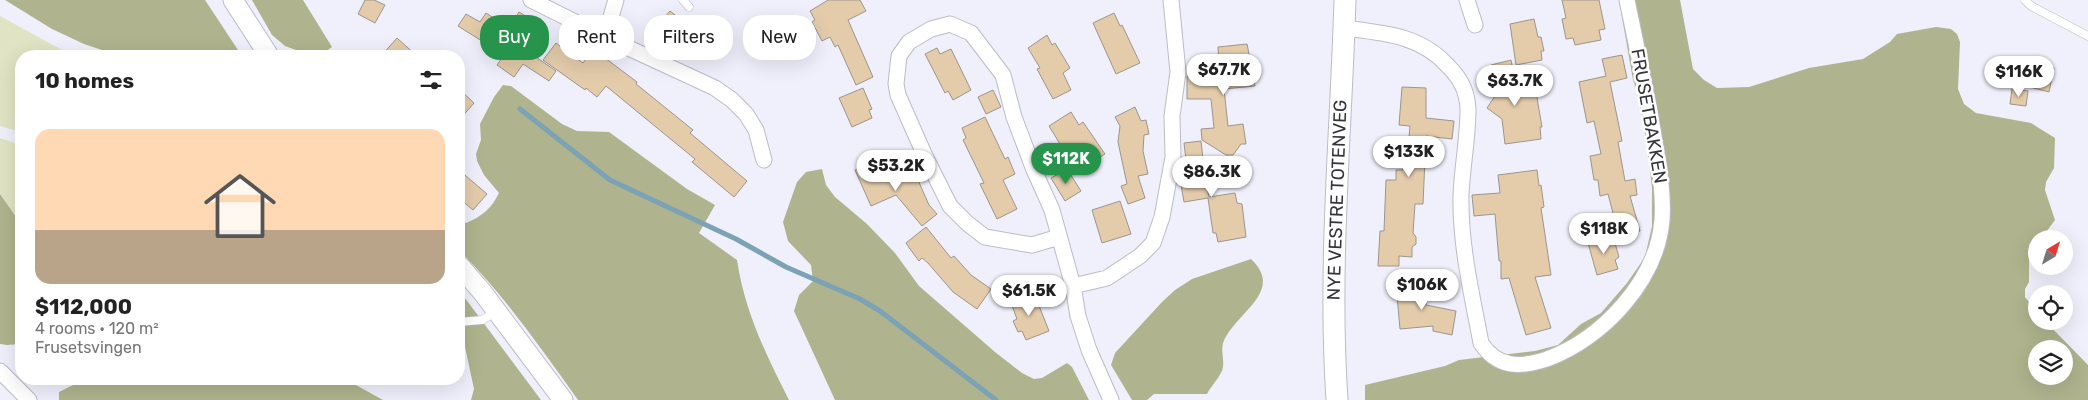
<!DOCTYPE html>
<meta charset="utf-8">
<style>
:root{--surface:#fff;--page:#f2f2f2;--text:#222;--muted:#767676;--line:#e0e0e0;--accent:#27944c}
body{margin:0;font-family:Rubik,sans-serif;background:var(--page);color:var(--text);height:100vh;display:flex;flex-direction:column;font-size:19px;white-space:nowrap}
*{box-sizing:border-box;margin:0}
p{font-size:16px;color:var(--muted)}
.icon{flex:none;width:28px;height:28px;fill:none;stroke:currentColor;stroke-width:2;stroke-linecap:round;stroke-linejoin:round}
.map{position:relative;flex:1;overflow:hidden}
.side{position:absolute;left:15px;top:50px;width:450px;height:335px;display:flex;flex-direction:column;background:var(--surface);border-radius:20px;box-shadow:0 5px 20px #0002}
.side>*{flex:none}
.hud{position:absolute;left:480px;top:15px;width:475px;height:45px;display:flex;gap:10px}
.needle{width:32px;rotate:38deg}
.controls{position:absolute;left:2028px;top:230px;display:grid;gap:10px}
.controls a{display:grid;place-items:center;width:45px;height:45px;border-radius:50%;background:var(--surface);box-shadow:0 5px 20px #0002;font-size:25px}
.price{position:absolute;translate:-50% -42px;padding:0 11px;border-radius:18px;background:#fff;color:#222;font-size:16px;line-height:32px;filter:drop-shadow(0 1px 2px #0008)}
.price::after{content:'';position:absolute;left:50%;top:30px;width:15px;height:11px;margin-left:-8px;background:inherit;clip-path:polygon(0 0,100% 0,50% 100%)}
.price.active{background:var(--accent);color:#fff}
ul{padding:0;list-style:none}
li{display:grid;align-content:center;gap:10px;height:265px;padding:0 20px}
li+li{border-top:1px solid var(--line)}
li span{display:grid;place-items:center;height:155px;border-radius:15px;color:#555}
li>.icon{margin-inline-start:auto}
span .icon{width:90px;height:90px;fill:#fffc;stroke-width:1}
li b{font-size:21px}
h2{display:flex;justify-content:space-between;align-items:center;height:60px;padding:0 20px;font-size:21px}
.chip{padding:0 18px;border-radius:20px;background:var(--surface);box-shadow:0 5px 20px #0002;font-size:18px;line-height:45px}
.chip.active{background:var(--accent);color:#fff}
.map>svg:first-child{display:block}
.green{fill:#e0e4c4}
.forest{fill:#afb48e;fill-rule:evenodd}
.lines{fill:none;stroke-linecap:round;stroke-linejoin:round}
.stream{stroke:#7ba2b5;stroke-width:5}
.building{fill:#e4ccab;stroke:#9c958d}
.service-casing{stroke:#bbbcc7;stroke-width:9}
.minor-casing{stroke:#bbbcc7;stroke-width:17}
.tertiary-casing{stroke:#bbbcc7;stroke-width:21}
.secondary-casing{stroke:#bbbcc7;stroke-width:23}
.service{stroke:#fff;stroke-width:8}
.minor{stroke:#fff;stroke-width:15}
.tertiary{stroke:#fff;stroke-width:19}
.secondary{stroke:#fff;stroke-width:21}
.labels{text-anchor:middle;dominant-baseline:central;stroke-width:5;stroke-linejoin:round;paint-order:stroke}
.street-label{font-size:18px;fill:#343539;stroke:#fefefe}
</style>
<div class="map">
<svg width="2088" height="400" viewBox="0 0 2088 400">
<rect width="100%" height="100%" fill="#eff0fb"/>
<path class="green" d="M0,16l73,40h-52v76l-21,-6z
M0,138l21,7v79l-21,-30z"/>
<path class="forest" d="M5,0h200l37,56h-122l-36,-12 -32,-15z
M252,0h51l29,47 -13,9h-6l-28,-10 -13,-11z
M1619,0h61l13,69 11,11 13,8 32,-1 60,-19 54,-9 27,-17 7,-8 39,-7 15,2 6,5 3,8 -2,47 6,15 12,9 55,10 24,15 -1,30 -8,14 -1,8 10,30 -14,19h-5v6l-7,14v23l-4,7v8l11,14v10h9l43,44v35h-723v-15l80,-19 14,-6 76,-9 23,-6 23,-21 20,-11 26,-30 18,-26 7,-31v-38l-9,-79 -10,-29zM2036,349h28v27h-28z
M503,85l8,1 51,38 15,7 32,1 78,57 28,16 -16,28 38,27c8,53 29,94 52,140h-211c-37,-52 -74,-105 -119,-150v-31l7,4c15,-6 26,-15 33,-30l-15,-18 -7,-14 -1,-7 5,-14 -1,-16 14,-27z
M822,169l4,16 9,12 32,27 28,29 24,33 76,66 27,21 12,6 8,-1 25,-15 5,4 17,33h-254l-41,-89 5,-16 14,-14 -2,-16 -23,-24 -5,-19 14,-40 9,-10z
M0,194l21,30v120l-14,1 -7,-1z
M1251,259c35,33 -17,54 -28,84 -2,8 1,16 0,24 -1,8 -12,19 -16,27h-53l-7,6h-15l-21,-35 4,-12 47,-51 13,-12 17,-11z
M459,290l82,110h-70l3,-11 -12,-56 1,-25 -4,-7z
M85,379h260l38,21h-324v-8z"/>
<g class="lines">
<path class="stream" d="M520,109l90,71 126,59 50,28 74,32 20,12 116,89"/>
</g>
<path class="building" d="M365,0h9l11,5 -10,18 -17,-9z
M828,0h32l6,11 -18,9 25,57 -17,8 -18,-40 -3,2 -5,-10 -8,4 -10,-19 3,-2 -5,-9z
M1562,0h37l6,29 -6,1 2,10 -26,5 -2,-7 -7,1 -4,-20 4,-1z
M670,11l35,28 -14,16 -33,-30z
M519,12l13,8 -15,24 39,27 -7,10 -26,-17 -9,13 -17,-12 7,-10 -46,-29 8,-12 14,8 6,-9 23,15z
M1114,13l6,13 2,-1 18,38 -24,11 -23,-51z
M1534,19l4,18h3l3,14h-3l1,9 -26,5 -6,-41z
M1047,35l5,10 3,-2 15,25 -7,5 8,17 -18,9 -16,-30 3,-1 -12,-20z
M397,38l20,18h-36z
M556,43l27,20 10,-14 44,33 -1,2 57,46 -3,3 57,48 -13,16 -42,-35 3,-3 -89,-73 -9,11 -11,-9 -1,2 -42,-30z
M1247,44l4,20h1l3,22 -31,3 4,37 15,-2 3,20h-5l-8,11h-7l-24,-15 -1,-11 13,-1 -3,-29h-24v-23l33,-1 -2,-28z
M937,48l3,6 11,-5 20,41 -18,10 -5,-9 -3,2 -20,-39z
M1622,55l5,23 -17,4 12,59 -4,1 7,39 10,-2 2,16 -7,1 10,35 -21,5 -11,-42 -8,2 -2,-16h-4l-4,-24 11,-2 -7,-33 -7,2 -8,-41 27,-6 -4,-17z
M1511,60l7,34 18,-2 6,35h-2l1,12 -36,5 -3,-25 -15,-11 10,-15 -6,-28z
M2023,61l31,7 -5,24 -31,-8z
M1402,87l24,1v30l28,3 -2,18 -26,-3 -3,68h-8l-2,29 3,4v7l-4,3v10l-13,-1v10h-21l2,-35h4l2,-51h10v-10h7v-11l4,1 3,-34 -11,-1z
M863,88l9,21 -3,1 3,8 -20,9 -13,-29z
M459,89l15,14 -15,17z
M2012,89l16,2 -2,15 -16,-2z
M993,90l8,17 -15,7 -8,-17z
M1135,107l6,14 5,-1 3,14 -5,1 -1,16 5,23 -10,2 7,22 -17,6 -7,-18 6,-2 -9,-42 2,-16 -5,-9z
M1071,112l8,13 4,-3 22,32 -28,18 -28,-46z
M985,117l20,42 3,-2 7,17 -12,6 14,29 -20,10 -17,-35 4,-1 -21,-43 3,-2 -4,-10z
M1201,141l2,18h-2l8,38 26,-4 2,10 5,1 4,33 -28,5 -2,-9h-3l-5,-35 -24,4 -4,-23 8,-2 -4,-34z
M875,162l5,12 2,-1 3,7 4,-1 1,3 24,-11 15,34 8,9 -15,12 -26,-31 -25,11 -16,-36z
M1067,169l14,22 -16,10 -14,-23z
M459,170l28,24 -14,16 -14,-12z
M1537,170l2,16 2,-1 3,22 -3,1 10,67 -16,2 16,51 -25,7 -17,-57 -8,1v-18h-2l-4,-47 -21,2 -2,-21 28,-2 -2,-18z
M1120,201l11,33 -29,9 -10,-33z
M926,227l25,31 3,-2 17,19 20,14 -14,20 -24,-17 -25,-29 -6,-5 -3,3 -9,-12 -4,-6z
M1613,236l6,21 -4,3 3,9 -21,6 -9,-32z
M1420,282l2,16h4v7l30,6 -4,24 -19,-4v-5l-33,3 -4,-45z
M1034,293l15,38 -23,9 -4,-9 -4,1 -5,-11 4,-2 -6,-16z"/>
<g class="lines">
<g class="service-casing">
<path id="service" d="M683,0l6,7
M2025,0l6,6 57,30
M459,322l23,-2 15,-9"/>
</g>
<g class="minor-casing">
<path id="minor" d="M531,0l74,37 11,-37
M1467,0l8,25
M1344,28c40,5 76,7 104,38 13,13 19,25 20,43 0,30 -6,58 -7,87 -1,49 11,99 20,147 16,25 39,25 66,16 55,-20 110,-78 115,-139 2,-30 -4,-60 -9,-90 -8,-44 -17,-87 -26,-130
M605,37l110,51 17,12 14,14 10,16 8,30
M1059,237l-27,8 -47,-8 -18,-14 -17,-17 -25,-50 -27,-61 -2,-11 3,-28 10,-14 22,-13 19,-5 21,9 32,42 11,42 20,53 18,40 21,76 5,30 11,34 22,50
M1073,286l34,-8 33,-22 13,-13 9,-26 11,-60 -1,-41 6,-44 -7,-72
M0,371l29,29"/>
</g>
<g class="tertiary-casing">
<path id="tertiary" d="M233,0l36,56
M459,265l24,28 80,107"/>
</g>
<g class="secondary-casing">
<path id="secondary" d="M1337,400c-9,-134 4,-266 8,-400"/>
</g>
<use href="#service" class="service"/>
<use href="#minor" class="minor"/>
<use href="#tertiary" class="tertiary"/>
<use href="#secondary" class="secondary"/>
</g>
<g class="labels">
<g class="street-label">
<text transform="translate(1649 116) rotate(80)">FRUSETBAKKEN</text>
<text transform="translate(1337 200) rotate(-88)">NYE VESTRE TOTENVEG</text>
</g>
</g>
</svg>
<div class="controls">
<a><svg class="needle" viewBox="-14 -14 28 28"><path d="M0-13l5 13h-10z" fill="#e53935"/><path d="M0 13l5-13h-10z" fill="#767676"/></svg></a>
<a><svg class="icon" aria-label="locate" viewBox="0 0 24 24"><circle cx="12" cy="12" r="6"/><path d="M12 2v4M12 18v4M2 12h4M18 12h4"/></svg></a>
<a><svg class="icon" aria-label="layers" viewBox="0 0 24 24"><path d="M12 4l9 5-9 5-9-5zM3 14l9 5 9-5"/></svg></a>
</div>
<b class="price" style="left:1224px;top:96px">$67.7K</b>
<b class="price" style="left:2019px;top:98px">$116K</b>
<b class="price" style="left:1515px;top:107px">$63.7K</b>
<b class="price" style="left:1409px;top:178px">$133K</b>
<b class="price active" style="left:1066px;top:185px">$112K</b>
<b class="price" style="left:896px;top:192px">$53.2K</b>
<b class="price" style="left:1212px;top:198px">$86.3K</b>
<b class="price" style="left:1604px;top:255px">$118K</b>
<b class="price" style="left:1422px;top:311px">$106K</b>
<b class="price" style="left:1029px;top:317px">$61.5K</b>
<div class="hud">
<a class="chip active">Buy</a>
<a class="chip">Rent</a>
<a class="chip">Filters</a>
<a class="chip">New</a>
</div>
<section class="side">
<h2>10 homes<svg class="icon" aria-label="filters" viewBox="0 0 24 24"><path d="M4 7h16M4 17h16"/><circle cx="9" cy="7" r="2"/><circle cx="15" cy="17" r="2"/></svg></h2>
<ul>
<li><span style="background:linear-gradient(#ffd9b3 65%,#b9a48a 0)"><svg class="icon" aria-label="home" viewBox="0 0 24 24"><path d="M3 11l9-7 9 7M6 9v11h12V9"/></svg></span><div><b>$112,000</b><p>4 rooms · 120 m²</p><p>Frusetsvingen</p></div></li>
</ul>
</section>
</div>
